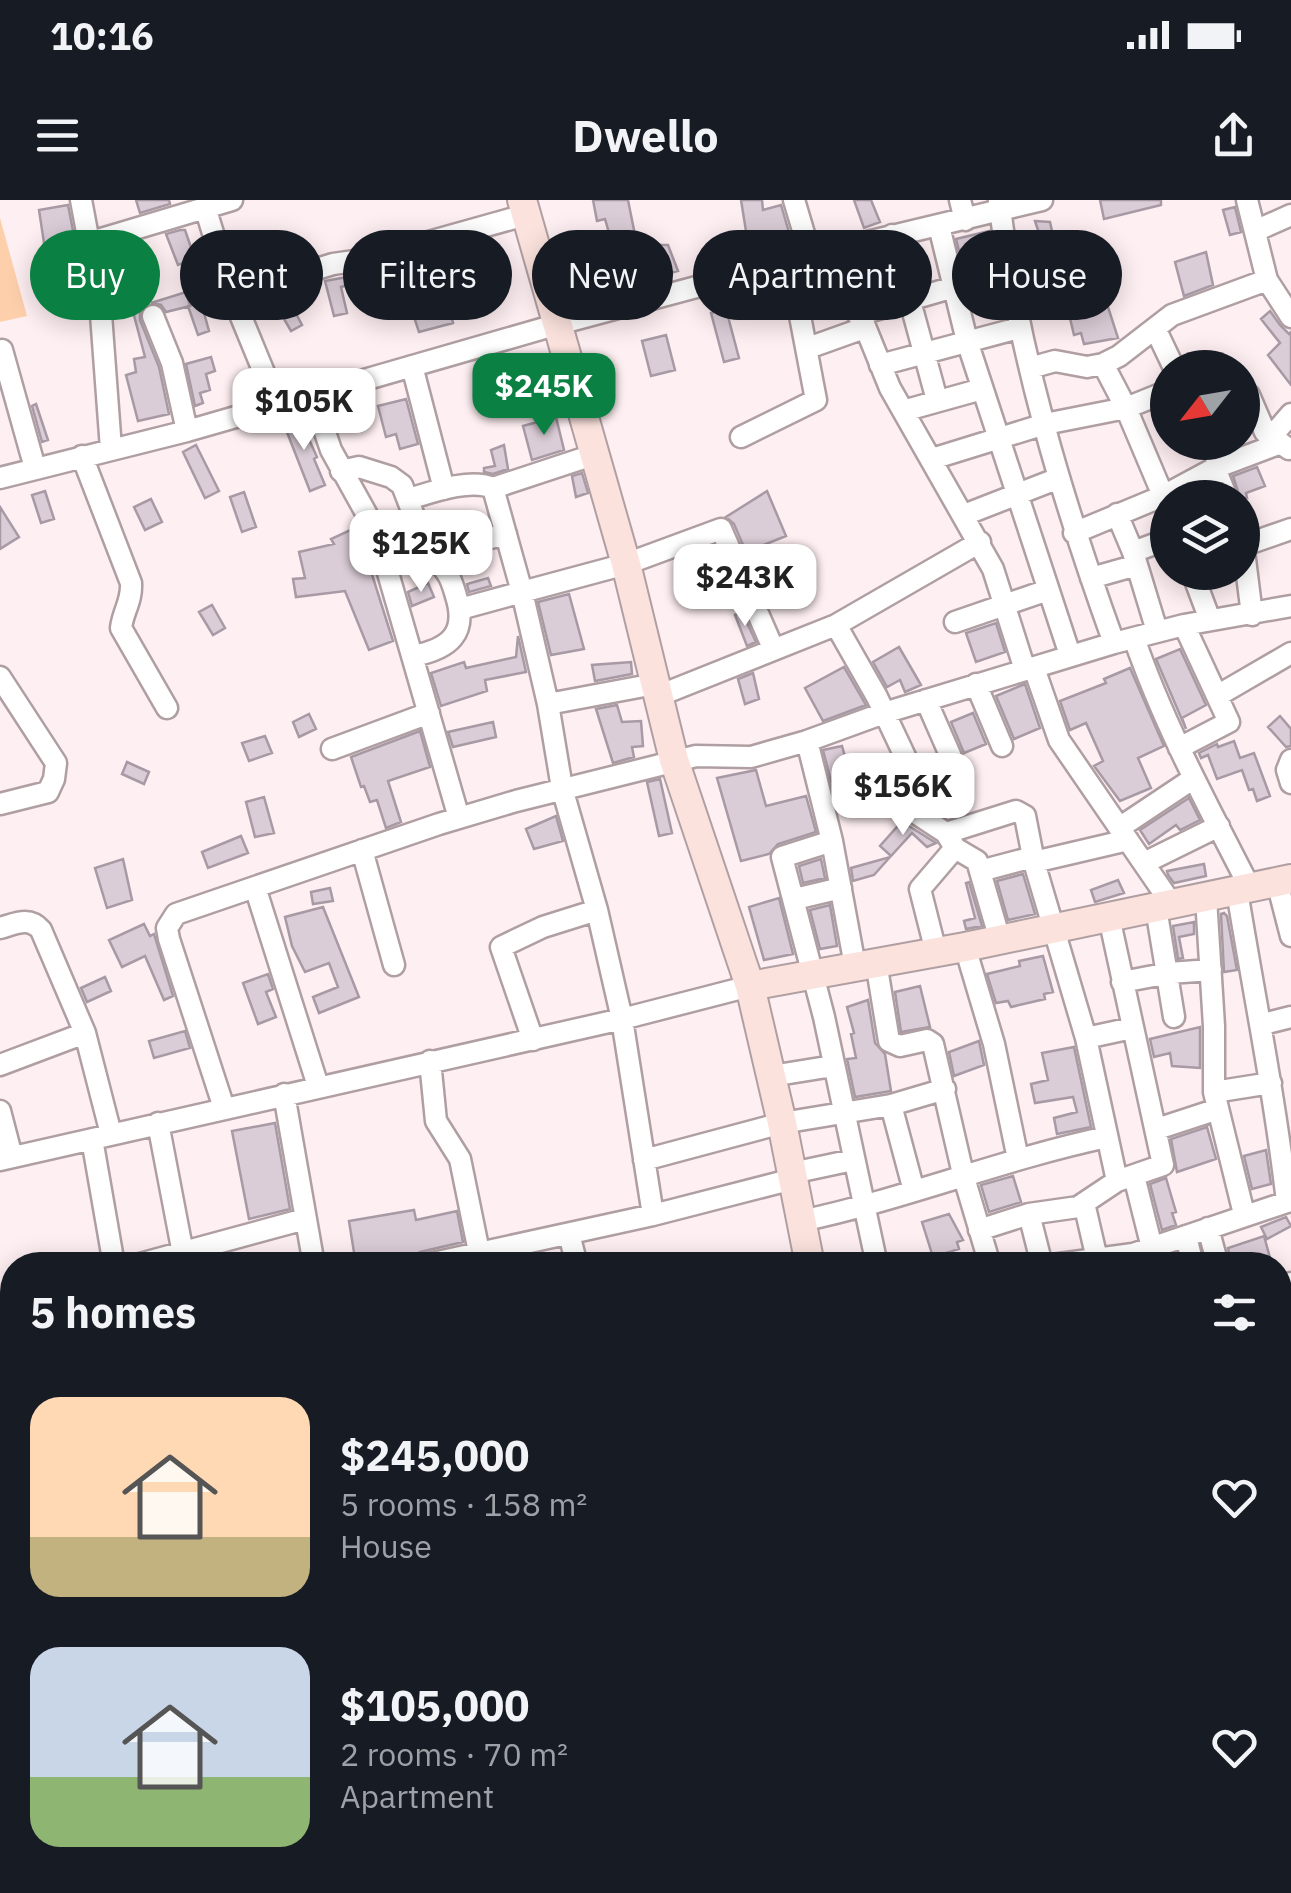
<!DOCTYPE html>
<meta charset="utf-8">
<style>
:root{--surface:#171b24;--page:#242831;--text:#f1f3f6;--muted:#9ea1a6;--accent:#0b8043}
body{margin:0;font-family:"IBM Plex Sans",sans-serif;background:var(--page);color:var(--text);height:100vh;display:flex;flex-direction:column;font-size:38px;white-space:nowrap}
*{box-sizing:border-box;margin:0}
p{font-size:32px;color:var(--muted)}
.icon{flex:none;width:55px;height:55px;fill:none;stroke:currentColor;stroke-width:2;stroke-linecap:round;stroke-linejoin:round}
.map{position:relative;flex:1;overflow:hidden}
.sheet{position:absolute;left:0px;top:1052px;width:1292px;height:642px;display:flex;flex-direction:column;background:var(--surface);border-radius:40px 40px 0 0;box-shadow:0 5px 25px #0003}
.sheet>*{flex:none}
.top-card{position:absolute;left:30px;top:30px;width:1232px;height:90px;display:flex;gap:20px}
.needle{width:65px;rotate:239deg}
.tools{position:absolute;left:1150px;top:150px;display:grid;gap:20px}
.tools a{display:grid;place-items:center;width:110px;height:110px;border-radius:50%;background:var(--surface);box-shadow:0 5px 25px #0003;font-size:50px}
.price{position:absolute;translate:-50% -85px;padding:0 22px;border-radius:20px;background:#fff;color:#222;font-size:32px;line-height:65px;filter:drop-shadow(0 2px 5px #0008)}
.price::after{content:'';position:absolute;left:50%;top:60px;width:30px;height:22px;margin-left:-15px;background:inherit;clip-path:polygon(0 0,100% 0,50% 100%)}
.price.current{background:var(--accent);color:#fff}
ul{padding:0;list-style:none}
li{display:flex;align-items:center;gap:30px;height:250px;padding:0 30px}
li span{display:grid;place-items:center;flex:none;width:280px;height:200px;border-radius:30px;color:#555}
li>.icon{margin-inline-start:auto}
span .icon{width:120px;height:120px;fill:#fffc;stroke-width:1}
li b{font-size:42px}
h2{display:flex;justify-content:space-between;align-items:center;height:120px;padding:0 30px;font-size:42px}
.chip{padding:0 35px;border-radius:45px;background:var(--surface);box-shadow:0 5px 25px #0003;font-size:35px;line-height:90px}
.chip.current{background:var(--accent);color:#fff}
.status{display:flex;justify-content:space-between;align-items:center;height:70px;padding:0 50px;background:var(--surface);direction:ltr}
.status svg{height:28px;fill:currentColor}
header{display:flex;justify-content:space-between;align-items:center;height:130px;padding:0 30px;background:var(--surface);font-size:45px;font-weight:700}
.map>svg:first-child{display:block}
.green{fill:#fdcfab}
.building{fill:#dbcdd7;stroke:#a79aa4;stroke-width:2.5}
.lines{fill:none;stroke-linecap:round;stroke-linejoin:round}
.street-casing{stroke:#b09fa2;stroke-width:25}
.secondary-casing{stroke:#b09fa2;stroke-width:32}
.street{stroke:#fff;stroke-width:20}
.secondary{stroke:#fbe2dd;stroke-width:28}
</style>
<div class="status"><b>10:16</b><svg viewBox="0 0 49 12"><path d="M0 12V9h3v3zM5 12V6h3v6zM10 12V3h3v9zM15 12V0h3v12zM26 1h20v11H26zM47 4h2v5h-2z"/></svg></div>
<header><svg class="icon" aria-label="menu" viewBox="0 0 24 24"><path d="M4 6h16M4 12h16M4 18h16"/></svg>Dwello<svg class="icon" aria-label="share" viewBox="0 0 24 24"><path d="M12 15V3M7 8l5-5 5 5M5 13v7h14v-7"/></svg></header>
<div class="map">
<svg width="1291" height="1693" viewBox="0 0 1291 1693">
<rect width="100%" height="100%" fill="#feeff2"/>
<path class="green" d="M0,18l27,98 -27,6z"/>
<path class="building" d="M136,0h33l1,4 -30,9z
M593,0h35l9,45h31l10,26 -66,18 -5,-11 -9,2 -7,-19 24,-7 -10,-35 -8,2z
M741,0h21l1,10 18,-5 12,41 -43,10z
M854,0h17l9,22 -16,6z
M1100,0h61v5l-57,14z
M68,5l9,46 -31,5 -7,-46z
M1235,7l6,25 -11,3 -7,-25z
M1035,21l15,1 7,32 -30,7 -4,-15 19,-4z
M180,30h5l10,29 -17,6 -12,-31z
M989,31l7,44 -29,8 -11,-44z
M488,43l3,16 -24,11 -3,-20z
M1206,52l7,33 -29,11 -9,-34z
M885,62l8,28 -9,3 -4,-9h-7l-6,-16z
M369,73l1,6 -29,8 6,26 -13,3 -9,-35z
M806,81l6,14 -13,5 -6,-14z
M445,88l8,35 -34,9 -11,-33z
M186,92l4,14 -24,6 -5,-7 -10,-2z
M201,102l8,29 -11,4 -10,-29z
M147,104l-7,9v7l19,47 10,47 -31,7 -12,-46 10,-3 -2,-13 11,-2 -13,-49z
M292,106l10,19 -11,6 -11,-19z
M1108,107l10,31 -34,6 -3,-11 -7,2 -5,-21z
M726,109l13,49 -15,4 -13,-49z
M1270,111l10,14 9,9 2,-2v53l-23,-30 12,-12 -19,-24z
M666,135l9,35 -24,6 -9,-35z
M211,157l4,14 -9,3 4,16 -10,3 3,10 -8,3 -9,-42z
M406,199l12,45 -18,5 -4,-15 -10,3 -8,-31z
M36,204l12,36 -6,2 -10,-36z
M298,215l19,42 -3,2 11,26 -15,6 -27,-69z
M556,217l8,33 -32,10 -9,-34z
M196,245l23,46 -14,7 -22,-46z
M504,245l4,24 -15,5 -9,-2v-4l11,-2 -4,-16z
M1257,267l8,19 -19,7 1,5h-7l-7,-22z
M582,273l6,20 -12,4 -4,-21z
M45,291l9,28 -13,4 -9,-28z
M767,291l19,45 -40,16 -12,-28 -8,-7z
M244,292l12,35 -14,5 -12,-35z
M151,299l11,23 -17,8 -11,-23z
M0,307l19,30 -19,12z
M357,327l36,114 -24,9 -24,-59 -49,6 -3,-18 12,-1 -6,-26 35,-8 -3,-5z
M488,378l3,8 -22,6 -2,-8z
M428,383l6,14 -22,9 -4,-14z
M569,394l15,55 -33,6 -13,-53z
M212,405l13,23 -12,7 -14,-23z
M742,412l14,30 -9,4 -12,-31z
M996,423l9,29 -29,10 -10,-29z
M518,436l8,36 -41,8 2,11 -46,15 -10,-33 33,-11 2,6 50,-11z
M899,447l22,38 -16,7 -5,-12 -13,7 -14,-25z
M1180,449l26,56 -24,13 4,11 -30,-70z
M631,462l1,12 -37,7 -3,-16z
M844,467l22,38 -43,16 -18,-33z
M1130,468l34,78 -26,12 13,30 -31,13 -26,-35 9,-5 -17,-38 -16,7 -10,-29 46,-18 -2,-4z
M753,473l6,26 -14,5 -7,-25z
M1025,484l15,44 -26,11 -18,-43z
M617,505l5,17 19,-1 2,25 -11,1 2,10 -21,6 -17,-54z
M973,513l13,31 -22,9 -13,-31z
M309,514l7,15 -17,8 -6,-15z
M1280,516l11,13v17l-5,1 -18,-20z
M493,522l3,15 -43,10 -5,-15z
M420,531l10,36 -42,14 13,41 -15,6 -9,-28 -7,2 -6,-16 -3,1 -10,-30z
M265,536l7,17 -23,8 -7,-18z
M1234,541l6,17 14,-5 16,43 -13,5 -4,-12 -4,1 -7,-20 -25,9 -9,-24 -7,3 -2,-5 18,-9 1,3z
M842,546l6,21 40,-10 15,28 -4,18 -10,-11 -7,5 -15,-18 -34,10 -10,-39z
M127,562l22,10 -5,12 -22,-10z
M756,570l10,36 40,-10 10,36 -38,12 -9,10 -28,7 -24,-83z
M660,579l12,54 -13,3 -12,-54z
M264,597l10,36 -19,4 -9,-35z
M1189,598l11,22 -20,10 -4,-5 -27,19 -9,-14z
M556,616l7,25 -29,8 -8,-20z
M904,619l5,7 27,17 -9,4 -15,-14 -21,23 -11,-10z
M241,636l7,17 -40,15 -6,-16z
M890,657l-16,18 -21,6 -2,-13z
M123,659l9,41 -25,8 -12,-40z
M821,659l4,19 -22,5 -4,-17z
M1204,664l2,12 -32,7 -6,-8 -1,-4z
M1023,674l12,40 -27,6 -11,-39z
M1118,680l6,13 -29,9 -4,-12z
M969,682l13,44 -16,3 -2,-8 11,-3 -9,-35z
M330,688l3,13 -20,3 -2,-12z
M779,698l14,56 -29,6 -15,-53z
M830,705l7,41 -17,3 -10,-39z
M323,707l36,90 -40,16 -6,-16 25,-10 -9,-24 -24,9 -13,-26 -7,-29z
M1224,713l3,3 10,54 -13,2 -3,-58z
M1194,722v12l-15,3 4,21 -5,1 -5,-33z
M144,724l6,12 4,-2 19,62 -9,4 -19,-44 -23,11 -13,-27z
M1043,756l10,36 -9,2 1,5 -34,8 -3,-6 -12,2 -9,-29 33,-8 -1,-5z
M268,774l5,15 -7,3 10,25 -18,7 -15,-41z
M105,777l6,14 -24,11 -6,-14z
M920,786l10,41 -29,5 -6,-40z
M868,800l7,43 10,11 6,37 -36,6 -8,-38 9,-1 -5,-24 3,-1 -7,-26z
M1200,827v41l-28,-2 -2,-13 -16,4 -4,-18z
M185,831l5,17 -36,10 -5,-17z
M979,841l5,24 -30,11 -5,-24z
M1074,847l17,80 -34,7 -3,-16 23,-6 -4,-15 -38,6 -4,-19 17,-4 -6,-27z
M275,923l15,86 -41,10 -17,-88z
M1207,927l9,32 -39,13 -6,-33z
M1266,950l5,34 -19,5 -8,-33z
M1013,976l8,26 -32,10 -8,-27z
M1166,978l10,34 -4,1 4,12 -14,5 -12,-46z
M414,1010l2,10 41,-9 6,31 -43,10 -6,4 -3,9h-55l-7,-44z
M949,1014l14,26 -6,2 2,7 -26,8 -11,-35z
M1286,1017l5,9 -24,13 -6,-12z
M1264,1036l8,29h-41l-3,-17z"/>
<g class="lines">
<g class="street-casing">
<path id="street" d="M81,0l19,101 11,148
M794,0l17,57
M960,0l5,20
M1247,0l20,80 24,37
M999,1c19,152 63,298 115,442
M205,7l27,88 45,109
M939,26l28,115 103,314
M1255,31l36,-16
M892,35l45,165
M91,42l141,-42
M834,50l56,138 103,181 32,101
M1009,80l94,-24
M232,95l101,-31 35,-5 157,-44
M858,115l96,-28
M153,116l19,47 15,68
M1155,128l19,40
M808,148l56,-20
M2,150l33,118
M1103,164l23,44 41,97
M880,165l139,-37
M412,166l32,123
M1030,168l25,-7 32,6 16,-3 16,-8 53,-41 95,-35
M312,194l19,56 35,63 20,53 73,252
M1249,195l16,37 24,17
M903,211l79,-22
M1272,236l19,-22
M741,237l75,-37 -16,-84
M1209,242l11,24
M82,256l49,127c1,19 -8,28 -10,45l46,80
M932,259l113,-35 81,-16 42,-17
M1215,268l12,30
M341,271l18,-4 32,10 11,8 17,44 5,30
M0,278l187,-47 368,-106 279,-75 208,-50
M493,288l103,-34
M409,299c23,-7 61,-21 84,-11l29,104 -62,17
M1117,314l16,38 24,79
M964,315l95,-37
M1074,333l89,-37 52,-28 66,-25
M1242,335l10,80
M1245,345l46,-16
M1133,352l35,-13
M437,362l11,-13 58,-15
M386,366l27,-7 24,3c12,10 15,20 19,34 12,38 -7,53 -43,60
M1192,372l18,48
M1091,378l46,-13
M955,422l93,-32
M836,425l41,72 41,87 -6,23 5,7 29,19 9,15 22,13 23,79
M1134,438c30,87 74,168 116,250
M1034,468l25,72 114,166
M0,477l56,86 -2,16 -6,13 -48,12
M976,484l26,62
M658,496l178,-71 144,-83
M1217,496l74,-43
M926,500l28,64
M548,504l107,-20
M807,541l25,100 -50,16 42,160 53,248
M1179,548l50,-26 -45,-97
M332,549l97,-36
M1291,560l-4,10 4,13
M1119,628l75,-50
M946,633l70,-22 9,5 9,46 52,176 31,143
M832,641l23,125
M362,650l32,115
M1034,662l94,-22
M1144,663l75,-37
M980,671l53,-14
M1277,682l14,54
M255,687l63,199
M1237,691c17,104 38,206 50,311l4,-1
M1206,698l8,128v66l30,122
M795,699l46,-11
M1156,708l18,109
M0,728c15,-4 29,-12 41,2l44,103 26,101
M965,747l29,97 24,115
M936,752l-16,-63 35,-41
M876,762l13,79 11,5 27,-6 6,4 30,130 27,91
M1122,782l47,-9 42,-3
M1263,824l28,-7
M1086,838l46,-10
M533,840l-32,-93 42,-20 54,-17
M430,861l6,60 24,38 19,93
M0,865l85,-32
M771,876l62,-10
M1214,892l57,-9
M284,894l30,171
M891,905l23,86
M224,908l-55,-169 -2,-11 9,-14 263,-90 77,-23 180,-45 55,1 56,-16 77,-28 230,-70 70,-18 107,-19
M0,911l12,46
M158,923l27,141
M1157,929l61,-20
M92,939l22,126
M0,960l622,-141 128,-33
M644,960l138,-37 109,-18 54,-16
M792,973l61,-13
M1134,976l18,72
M1084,1003l13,56
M1029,1014l13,51
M653,1015l-31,-196 -25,-109 -35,-122 -14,-84 -26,-112 104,-28 95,-35 52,119
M801,1021c104,-22 202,-62 306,-84
M1208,1028l10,37
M979,1030l50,-16 49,-7 39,-26 46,-16 -54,-248
M569,1034l8,31
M1186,1036l7,29
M136,1065l169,-46
M424,1065l229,-50 140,-36
M1052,1065l81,-11 154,-52
M1280,1087l11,-4
M0,1106l12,-4
M1280,1164l11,-3
M0,1170l12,-3
M1280,1230l11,-4
M0,1320l12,-3
M1280,1320l11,-2
M0,1474l12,-3
M510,1682l2,11
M588,1682l3,11
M647,1682l3,11
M717,1682l2,11
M1048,1682l2,11
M1117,1682l3,11
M0,1685l12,-3
M424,1693l34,-11
M883,1693l54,-11"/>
</g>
<g class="secondary-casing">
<path id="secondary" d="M522,0l104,364 48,196 76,226 32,137 28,142
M750,786l215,-39 326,-68
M965,1682l3,11"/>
</g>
<use href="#street" class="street"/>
<use href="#secondary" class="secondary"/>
</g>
</svg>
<div class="tools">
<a><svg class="needle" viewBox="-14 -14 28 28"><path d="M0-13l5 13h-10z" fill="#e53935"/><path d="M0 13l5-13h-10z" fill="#9ea1a6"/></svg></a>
<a><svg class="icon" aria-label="layers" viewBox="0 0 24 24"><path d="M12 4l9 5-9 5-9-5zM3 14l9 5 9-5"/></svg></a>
</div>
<b class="price current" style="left:544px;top:238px">$245K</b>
<b class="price" style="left:304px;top:253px">$105K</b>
<b class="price" style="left:421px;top:395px">$125K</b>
<b class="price" style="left:745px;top:429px">$243K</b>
<b class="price" style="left:903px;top:638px">$156K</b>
<div class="top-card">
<a class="chip current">Buy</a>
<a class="chip">Rent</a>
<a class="chip">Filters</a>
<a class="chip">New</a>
<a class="chip">Apartment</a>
<a class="chip">House</a>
</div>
<section class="sheet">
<h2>5 homes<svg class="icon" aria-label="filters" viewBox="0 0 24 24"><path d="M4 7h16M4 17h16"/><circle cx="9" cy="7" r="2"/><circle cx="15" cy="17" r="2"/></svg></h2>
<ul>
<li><span style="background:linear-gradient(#ffd9b3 70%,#c2b280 0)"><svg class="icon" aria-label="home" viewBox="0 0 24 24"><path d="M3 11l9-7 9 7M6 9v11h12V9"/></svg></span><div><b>$245,000</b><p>5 rooms · 158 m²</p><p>House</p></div><svg class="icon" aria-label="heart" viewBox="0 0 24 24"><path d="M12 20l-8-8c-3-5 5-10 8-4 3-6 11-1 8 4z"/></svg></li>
<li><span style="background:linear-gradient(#c9d6e8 65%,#8fb573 0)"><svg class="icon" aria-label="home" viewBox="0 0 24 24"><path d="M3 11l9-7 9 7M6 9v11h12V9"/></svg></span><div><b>$105,000</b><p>2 rooms · 70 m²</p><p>Apartment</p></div><svg class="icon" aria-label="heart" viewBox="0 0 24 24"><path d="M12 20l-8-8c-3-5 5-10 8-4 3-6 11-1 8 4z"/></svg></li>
</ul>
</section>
</div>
